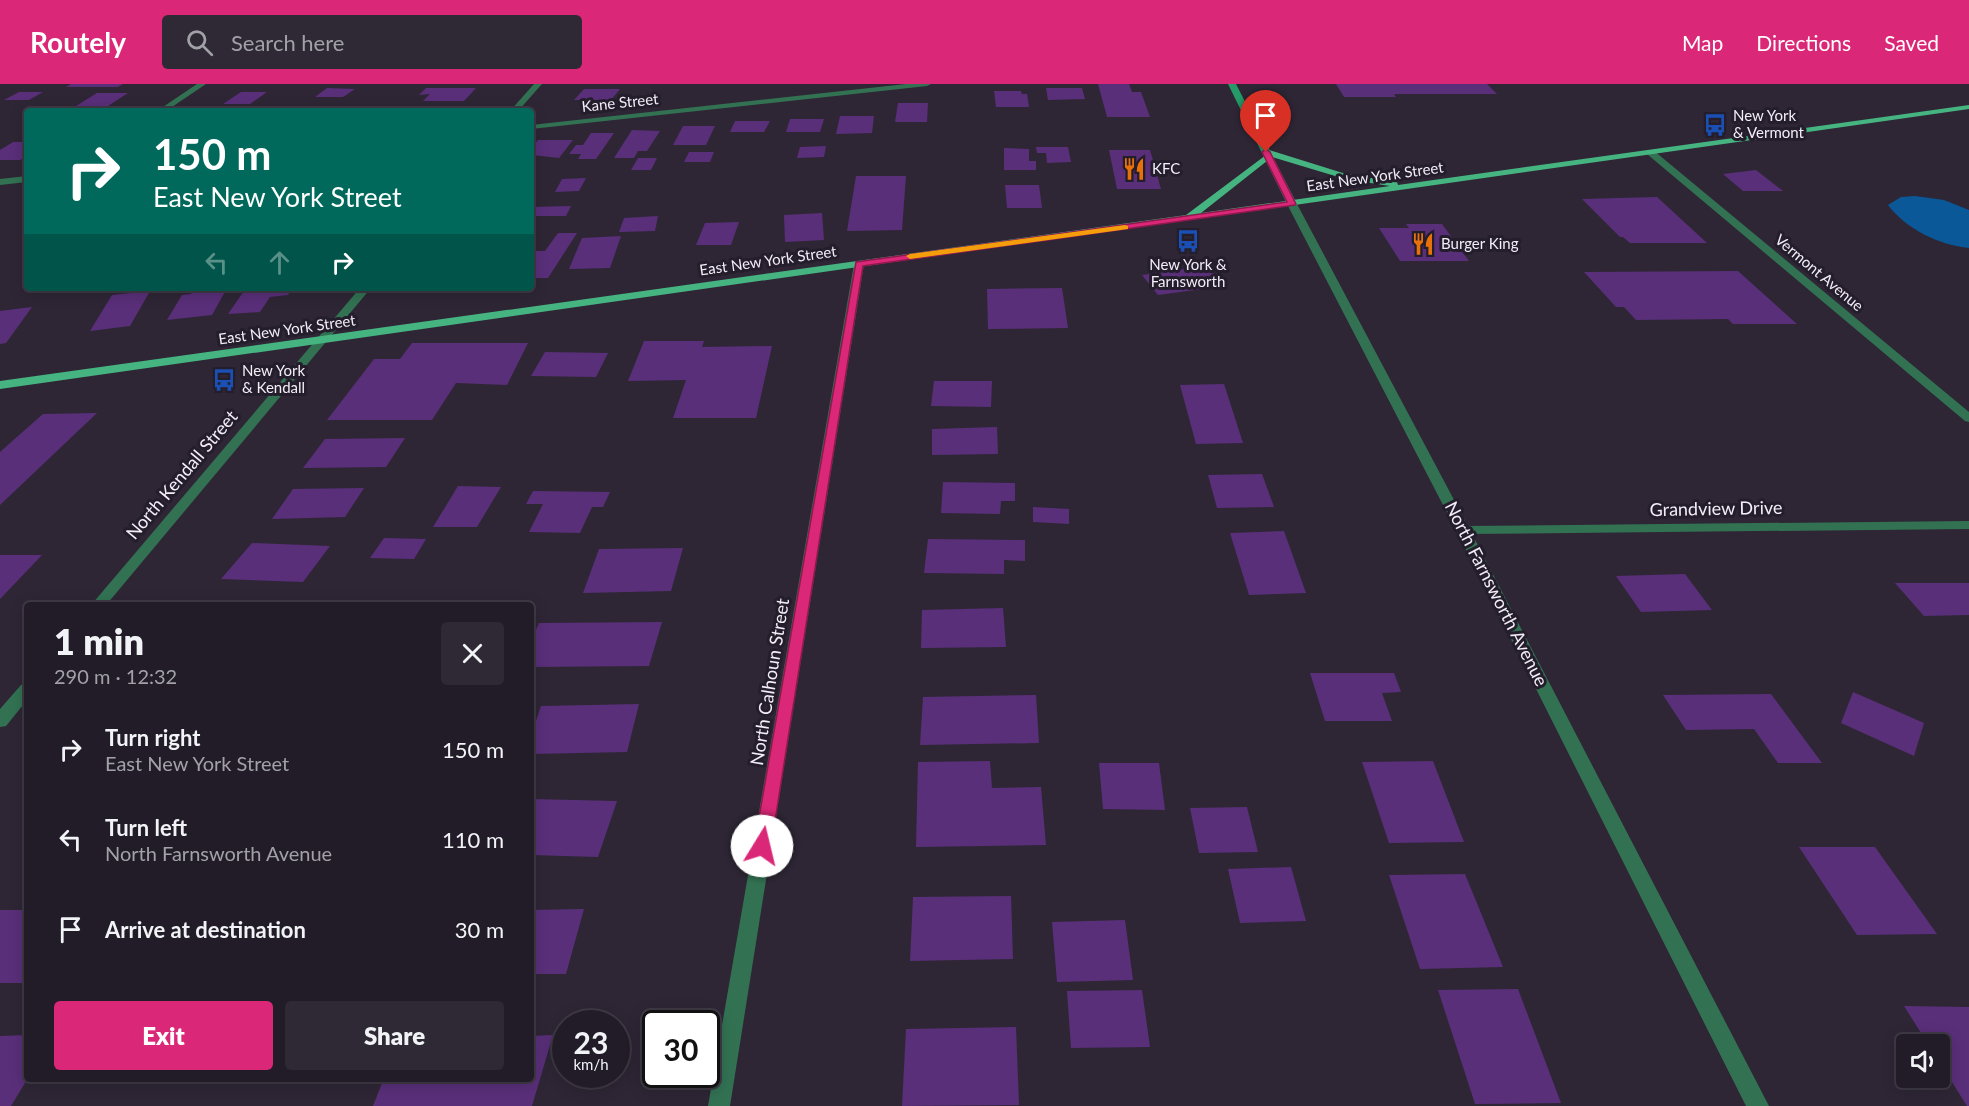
<!DOCTYPE html>
<html lang="en">
<head>
<meta charset="utf-8">
<style>
	body { margin:0; font-family:Lato,sans-serif; background:#2e2934; color:#f1f3f6; height:100vh; display:flex; flex-direction:column; font-size:22px; white-space:nowrap }
	* { box-sizing:border-box; margin:0 }
	p { font-size:20px; color:#a2a1a8 }
	.icon { flex:none; width:33px; height:33px; fill:none; stroke:currentColor; stroke-width:2; stroke-linecap:round; stroke-linejoin:round }
	.map { position:relative; flex:1; overflow:hidden }
	.sheet { position:absolute; left:24px; top:518px; width:510px; height:480px; display:flex; flex-direction:column; background:#221c28; border-radius:6px; box-shadow:0 3px 15px #0003,0 0 0 2px #3f3a45 }
	.sheet>* { flex:none }
	.banner { position:absolute; left:24px; top:24px; width:510px; height:183px; border-radius:6px; box-shadow:0 3px 15px #0003,0 0 0 2px #3f3a45; background:#00695c; color:#fff; overflow:hidden }
	.tools { position:absolute; left:1896px; top:950px; display:grid; gap:12px }
	.tools a { display:grid; place-items:center; width:54px; height:54px; border-radius:6px; background:#221c28; box-shadow:0 3px 15px #0003,0 0 0 2px #3f3a45; font-size:30px }
	.speed { position:absolute; left:552px; top:926px; display:flex; gap:12px; font-size:30px; font-weight:700; text-align:center }
	.speed>* { display:grid; place-content:center; width:78px; height:78px; border-radius:50%; background:#221c28; box-shadow:0 3px 15px #0003,0 0 0 2px #3f3a45; line-height:1 }
	.speed small { font-size:15px; font-weight:400 }
	.speed .limit { border:3px solid #111; border-radius:9px; background:#fff; color:#111 }
	.pin { position:absolute; display:grid; place-items:center; width:51px; height:51px; color:#fff; margin:-62px -26px; border-radius:50% 50% 50% 0; rotate:-45deg; box-shadow:0 0 6px #0007 }
	.pin .icon { rotate:45deg }
	.me { position:absolute; width:66px; margin:-33px; rotate:9deg; stroke-linejoin:round; filter:drop-shadow(0 0 4px #0008) }
	.turn { display:flex; align-items:center; gap:21px; height:126px; padding:0 30px; font-size:27px }
	.turn .icon { width:78px; height:78px; stroke-width:2.5 }
	.turn b { display:block; font-size:42px; line-height:51px }
	.lanes { display:flex; align-items:center; height:57px; padding:0 30px; background:#0003; justify-content:center; gap:30px; direction:ltr }
	.lanes .off { opacity:.35 }
	.round { display:grid; place-items:center; flex:none; width:63px; height:63px; border-radius:6px; background:#2e2934 }
	.head { display:flex; align-items:center; justify-content:space-between; height:102px; padding:0 30px }
	h1 { font-size:36px; font-weight:800; line-height:45px }
	.cta { display:flex; gap:12px; margin-top:auto; padding:12px 30px }
	.cta a { flex:1; height:69px; border-radius:6px; background:#db2777; color:#fff; font-size:24px; font-weight:800; line-height:69px; text-align:center }
	.cta a+a { background:#2e2934; color:#f1f3f6 }
	ul { padding:0; list-style:none }
	li { display:flex; align-items:center; gap:18px; height:90px; padding:0 30px }
	li div { flex:1 }
	li b { display:block; font-size:22px }
	li em { font-style:normal }
	header { display:flex; align-items:center; gap:36px; box-sizing:border-box; height:84px; padding:0 30px; background:#db2777; color:#fff }
	header strong { font-size:28px }
	nav { display:flex; gap:33px; margin-inline-start:auto; font-size:21px }
	.search { width:420px; height:54px; background:#2e2934; display:flex; align-items:center; gap:15px; box-sizing:border-box; padding:0 21px; border-radius:6px; color:#a2a1a8; font-size:22px }
	.map>svg:first-child { display:block }
	.water { fill:#0a5898 }
	.building { fill:#592f79 }
	.lines { fill:none; stroke-linecap:round; stroke-linejoin:round }
	.minor { fill:#327253; fill-rule:evenodd }
	.tertiary { fill:#327253; fill-rule:evenodd }
	.secondary { fill:#269a69; fill-rule:evenodd }
	.primary { fill:#46b481; fill-rule:evenodd }
	.route { fill:#db2777; stroke:#8e194d; stroke-width:1.5 }
	.slow { fill:#f59e0b }
	.labels { text-anchor:middle; stroke-width:6; stroke-linejoin:round; paint-order:stroke }
	.far-street-label { font-size:15px; fill:#f2edf7; stroke:#241d2b }
	.far-poi-label { font-size:15px; fill:#f2edf7; stroke:#241d2b; text-anchor:start }
	.street-label { font-size:18px; fill:#f2edf7; stroke:#241d2b }
</style>
</head>
<body>
<header>
<strong>Routely</strong>
<div class="search"><svg class="icon" aria-label="search" viewBox="0 0 24 24"><circle cx="10" cy="10" r="6"/><path d="M15 15l6 6"/></svg>Search here</div>
<nav><a>Map</a><a>Directions</a><a>Saved</a></nav>
</header>
<div class="map">
<svg width="1969" height="1022" viewBox="0 0 1969 1022">
	<rect width="100%" height="100%" fill="#2e2635"/>
	<!-- water -->
	<path class="water" d="M 1915,112 L 1944,116 L 1969,126 L 1969,164 C 1939,161 1906,145 1888,121 L 1901,113 Z"/>
	<!-- building -->
	<g class="building">
		<polygon points="71,0 123,0 118,3 66,3"/>
		<polygon points="1098,0 1129,0 1132,8 1141,8 1150,33 1107,33"/>
		<polygon points="1336,0 1487,0 1497,10 1394,10 1396,13 1344,13"/>
		<polygon points="327,4 355,5 343,13 315,13"/>
		<polygon points="426,4 476,4 464,17 423,17 430,10 419,11"/>
		<polygon points="1046,4 1082,4 1085,15 1048,16"/>
		<polygon points="584,5 620,5 611,16 574,16"/>
		<polygon points="994,7 1021,7 1022,10 1027,10 1029,23 996,23"/>
		<polygon points="19,8 43,8 29,16 4,16"/>
		<polygon points="241,8 267,8 250,20 223,20"/>
		<polygon points="97,9 128,9 108,22 76,22"/>
		<polygon points="898,19 928,19 927,38 895,38"/>
		<polygon points="389,23 453,24 450,27 385,27"/>
		<polygon points="840,32 874,32 872,49 836,50"/>
		<polygon points="790,35 824,35 820,48 786,48"/>
		<polygon points="735,37 770,37 764,48 730,48"/>
		<polygon points="683,42 715,42 706,61 673,61"/>
		<polygon points="632,46 660,47 647,67 638,67 634,74 614,74"/>
		<polygon points="591,49 614,49 596,75 578,75 581,70 569,70 576,61 583,61"/>
		<polygon points="538,56 573,56 559,74 532,71 536,66 531,64"/>
		<polygon points="13,58 27,58 27,72 20,76 0,76 0,66"/>
		<polygon points="826,62 824,73 797,74 800,63"/>
		<polygon points="1036,63 1068,63 1071,78 1047,79 1046,69 1037,69"/>
		<polygon points="1004,64 1029,65 1029,77 1036,77 1036,86 1004,86"/>
		<polygon points="1109,66 1150,66 1161,105 1117,105"/>
		<polygon points="689,68 714,68 710,78 684,78"/>
		<polygon points="638,74 657,74 651,86 631,86"/>
		<polygon points="1756,86 1783,107 1743,107 1723,90"/>
		<polygon points="856,92 906,92 902,146 847,147"/>
		<polygon points="586,94 579,107 555,108 562,95"/>
		<polygon points="1005,101 1039,101 1042,124 1007,124"/>
		<polygon points="1657,113 1707,159 1630,159 1623,153 1620,153 1582,115"/>
		<polygon points="571,122 566,132 531,132 531,123"/>
		<polygon points="822,129 824,156 785,158 784,131"/>
		<polygon points="658,132 655,147 619,148 624,134"/>
		<polygon points="739,138 731,161 696,161 705,139"/>
		<polygon points="1406,140 1442,140 1469,177 1400,177 1379,144 1409,144"/>
		<polygon points="558,149 577,149 548,194 531,194 531,167 545,167"/>
		<polygon points="621,152 610,184 569,185 582,154"/>
		<polygon points="1207,182 1225,202 1158,211 1142,191"/>
		<polygon points="1738,187 1797,240 1733,240 1728,235 1636,236 1624,223 1616,223 1584,188"/>
		<polygon points="195,204 227,204 212,231 167,236 182,211 191,210"/>
		<polygon points="246,204 292,204 288,211 270,213 260,228 228,230"/>
		<polygon points="1062,204 1068,244 988,245 987,205"/>
		<polygon points="150,207 130,242 90,247 112,211"/>
		<polygon points="32,223 6,259 0,260 0,227"/>
		<polygon points="644,257 704,257 702,263 772,262 756,334 673,334 686,296 628,297"/>
		<polygon points="412,259 528,259 507,301 456,299 432,336 327,336 374,275 400,275"/>
		<polygon points="545,268 608,269 596,293 531,292"/>
		<polygon points="934,297 992,297 991,323 931,322"/>
		<polygon points="1224,300 1243,359 1196,360 1180,301"/>
		<polygon points="97,329 0,421 0,368 43,330"/>
		<polygon points="997,343 998,370 932,371 932,345"/>
		<polygon points="405,354 386,383 303,384 325,355"/>
		<polygon points="1262,390 1274,423 1217,424 1208,391"/>
		<polygon points="943,398 1015,399 1015,417 1001,417 1000,430 941,429"/>
		<polygon points="458,402 501,403 477,443 433,443"/>
		<polygon points="364,404 345,433 272,435 293,405"/>
		<polygon points="533,407 610,408 603,423 592,423 580,449 529,448 543,420 526,420"/>
		<polygon points="1033,423 1069,425 1069,440 1033,438"/>
		<polygon points="1284,447 1306,509 1249,511 1230,449"/>
		<polygon points="384,454 426,455 414,475 370,474"/>
		<polygon points="928,455 1025,456 1025,477 1004,476 1004,490 924,489"/>
		<polygon points="252,459 330,462 303,498 221,495"/>
		<polygon points="683,464 671,507 583,509 599,465"/>
		<polygon points="0,471 42,471 0,515"/>
		<polygon points="1685,490 1712,526 1641,528 1616,492"/>
		<polygon points="1895,499 1969,499 1969,531 1924,532"/>
		<polygon points="1003,524 1006,563 921,564 922,526"/>
		<polygon points="662,538 649,582 531,583 531,557 539,539"/>
		<polygon points="1310,589 1394,589 1401,608 1382,609 1392,637 1325,637"/>
		<polygon points="1853,608 1924,639 1914,672 1841,639"/>
		<polygon points="1771,610 1822,679 1778,679 1754,645 1686,646 1663,611"/>
		<polygon points="1036,611 1039,659 920,661 923,613"/>
		<polygon points="639,620 627,668 531,670 531,652 541,622"/>
		<polygon points="990,677 992,704 1041,703 1046,761 916,763 918,678"/>
		<polygon points="1433,677 1464,758 1389,759 1362,678"/>
		<polygon points="1099,679 1159,679 1165,726 1103,725"/>
		<polygon points="531,715 617,717 598,773 531,771"/>
		<polygon points="1247,723 1258,768 1199,769 1190,724"/>
		<polygon points="1799,763 1875,763 1937,850 1857,851"/>
		<polygon points="1291,783 1306,837 1240,839 1228,785"/>
		<polygon points="1465,790 1503,883 1420,885 1389,791"/>
		<polygon points="1011,812 1013,875 910,877 913,813"/>
		<polygon points="584,825 566,890 531,890 531,826"/>
		<rect x="0" y="826" width="27" height="73"/>
		<polygon points="1125,836 1133,896 1057,898 1052,838"/>
		<polygon points="1518,905 1561,1019 1475,1020 1438,906"/>
		<polygon points="1142,906 1150,963 1071,964 1067,907"/>
		<polygon points="1904,922 1969,923 1969,1022 1967,1022 1940,979 1940,960 1928,960"/>
		<polygon points="1016,943 1019,1021 902,1022 906,945"/>
		<polygon points="27,951 28,994 11,1022 0,1022 0,952"/>
		<polygon points="553,951 532,1022 373,1022 384,994 531,994 531,952"/>
		<polygon points="226,994 289,994 289,996 225,998"/>
	</g>
	<g class="lines">
		<!-- minor -->
		<g class="minor">
			<polygon points="197,0 206,0 166,27 157,27"/>
			<polygon points="534,0 542,0 518,27 510,27"/>
			<polygon points="906,0 931,0 927,2 531,45 531,41"/>
			<polygon points="1647,66 1653,66 1969,328 1969,338 1965,337 1647,70"/>
			<polygon points="27,92 27,98 0,101 0,95"/>
			<polygon points="859,177 864,180 730,1022 708,1022 854,180"/>
			<polygon points="360,204 371,204 107,520 92,520"/>
			<polygon points="1969,437 1969,445 1463,450 1456,446 1463,442"/>
			<polygon points="27,599 27,616 6,642 0,643 0,625 21,601"/>
		</g>
		<!-- tertiary -->
		<polygon class="tertiary" points="1292,117 1297,120 1470,446 1769,1022 1746,1022 1456,446 1287,120"/>
		<!-- secondary -->
		<polygon class="secondary" points="1228,0 1236,0 1297,120 1295,122 1287,120"/>
		<!-- primary -->
		<path class="primary" d="M 1969,21 L 1969,25 L 0,305 L 0,297 L 1186,131 L 1266,71 L 1262,68 L 1266,65 L 1346,90 L 1397,98 L 1398,101 ZM 1272,73 L 1345,95 L 1390,102 L 1201,129 Z"/>
	</g>
	<!-- route -->
	<polygon class="route" points="1266,65 1270,68 1296,120 1295,121 863,182 771,762 768,768 762,770 756,768 754,762 856,178 1287,118 1262,68"/>
	<!-- slow -->
	<polygon class="slow" points="1125,141 1128,142 1128,145 910,175 906,172 910,170"/>
	<!-- icons -->
	<defs>
		<g id="bus-bare" transform="scale(1.8)"><path d="M-5-6H5V4H4V6H2V4H-2V6H-4V4H-5ZM-3.5-4V0h7V-4ZM-3.5 1.2v1.5H-2V1.2ZM2 1.2v1.5H3.5V1.2Z" fill="#1a4fb4" stroke="#241d2b" stroke-width="2.5" paint-order="stroke"/></g>
		<g id="restaurant-bare" transform="scale(1.8)"><path d="M-5-6h1v4h1v-4h1v4h1v-4h1v5L-1.5 .5V6h-2V.5L-5-1ZM5-6V6H3V1.5H1.5Q1.5-4 5-6Z" fill="#e8710a" stroke="#241d2b" stroke-width="2.5" paint-order="stroke"/></g>
	</defs>
	<g fill-rule="evenodd">
		<use href="#bus-bare" x="1715" y="41"/>
		<use href="#restaurant-bare" x="1134" y="85"/>
		<use href="#bus-bare" x="1188" y="157"/>
		<use href="#restaurant-bare" x="1423" y="160"/>
		<use href="#bus-bare" x="224" y="296"/>
	</g>
	<g class="labels">
		<!-- far-street labels -->
		<g class="far-street-label">
			<text transform="translate(620 19) rotate(-6)" y="5">Kane Street</text>
			<text transform="translate(1375 93) rotate(-8)" y="5">East New York Street</text>
			<text transform="translate(768 177) rotate(-8)" y="5">East New York Street</text>
			<text transform="translate(1819 189) rotate(40)" y="5">Vermont Avenue</text>
			<text transform="translate(287 246) rotate(-8)" y="5">East New York Street</text>
		</g>
		<!-- far-poi labels -->
		<g class="far-poi-label">
			<text x="1733" y="37">New York<tspan x="1733" dy="17">&amp; Vermont</tspan></text>
			<text x="1152" y="90">KFC</text>
			<text x="1441" y="165">Burger King</text>
			<text x="1188" y="186" text-anchor="middle">New York &amp;<tspan x="1188" dy="17">Farnsworth</tspan></text>
			<text x="242" y="292">New York<tspan x="242" dy="17">&amp; Kendall</tspan></text>
		</g>
		<!-- street labels -->
		<g class="street-label">
			<text transform="translate(182 391) rotate(-50)" y="6">North Kendall Street</text>
			<text transform="translate(1716 425) rotate(-1)" y="6">Grandview Drive</text>
			<text transform="translate(1496 510) rotate(63)" y="6">North Farnsworth Avenue</text>
			<text transform="translate(770 598) rotate(-81)" y="6">North Calhoun Street</text>
		</g>
	</g>
</svg>
<div class="tools">
<a><svg class="icon" aria-label="sound" viewBox="0 0 24 24"><path d="M4 9h4l5-4v14l-5-4H4zM17 9q2 3 0 6"/></svg></a>
</div>
<div class="speed"><div>23<small>km/h</small></div><div class="limit">30</div></div>
<div class="pin" style="left:1266px;top:68px;background:#d93025"><svg class="icon" aria-label="arrive" viewBox="0 0 24 24"><path d="M6 21V4h12l-3 4 3 4H6"/></svg></div>
<svg class="me" style="left:762px;top:762px" viewBox="-20 -20 40 40"><circle r="19" fill="#fff"/><path d="M0-13L10 11 0 6-10 11z" fill="#db2777"/></svg>
<div class="banner">
<div class="turn"><svg class="icon" aria-label="right" viewBox="0 0 24 24"><path d="M7 20v-9h11M14 6l5 5-5 5"/></svg><div><b>150 m</b>East New York Street</div></div>
<div class="lanes"><svg class="icon off" aria-label="left" viewBox="0 0 24 24"><path d="M17 20v-9H6M10 6l-5 5 5 5"/></svg><svg class="icon off" aria-label="ahead" viewBox="0 0 24 24"><path d="M12 20V5M6 11l6-6 6 6"/></svg><svg class="icon" aria-label="right" viewBox="0 0 24 24"><path d="M7 20v-9h11M14 6l5 5-5 5"/></svg></div>
</div>
<section class="sheet">
<div class="head"><div><h1>1 min</h1><p>290 m · 12:32</p></div><a class="round"><svg class="icon" aria-label="close" viewBox="0 0 24 24"><path d="M6 6l12 12M18 6L6 18"/></svg></a></div>
<ul>
<li><svg class="icon" aria-label="right" viewBox="0 0 24 24"><path d="M7 20v-9h11M14 6l5 5-5 5"/></svg><div><b>Turn right</b><p>East New York Street</p></div><em>150 m</em></li>
<li><svg class="icon" aria-label="left" viewBox="0 0 24 24"><path d="M17 20v-9H6M10 6l-5 5 5 5"/></svg><div><b>Turn left</b><p>North Farnsworth Avenue</p></div><em>110 m</em></li>
<li><svg class="icon" aria-label="arrive" viewBox="0 0 24 24"><path d="M6 21V4h12l-3 4 3 4H6"/></svg><div><b>Arrive at destination</b></div><em>30 m</em></li>
</ul>
<div class="cta"><a>Exit</a><a>Share</a></div>
</section>
</div>
</body>
</html>
